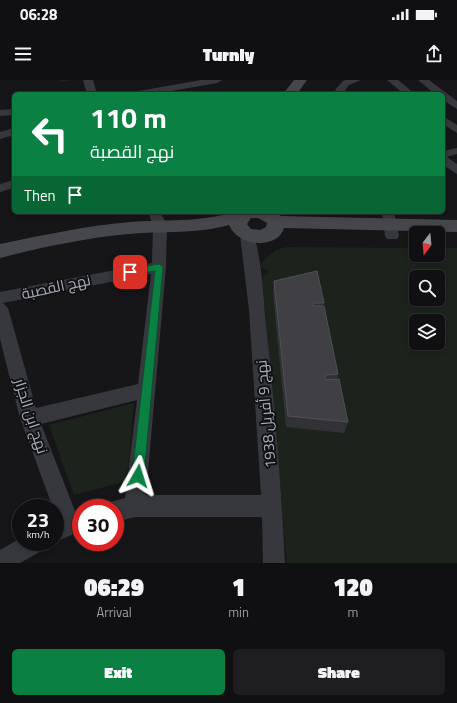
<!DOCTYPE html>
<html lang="en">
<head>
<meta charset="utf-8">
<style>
	body { margin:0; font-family:"Titillium Web",Cairo,sans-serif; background:#1e1e20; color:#f1f3f6; height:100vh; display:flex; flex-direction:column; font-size:15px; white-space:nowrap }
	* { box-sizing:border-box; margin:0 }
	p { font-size:13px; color:#9c9d9f }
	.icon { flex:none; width:22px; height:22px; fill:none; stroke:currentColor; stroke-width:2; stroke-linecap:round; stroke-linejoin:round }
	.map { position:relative; height:483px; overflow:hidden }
	.drawer { display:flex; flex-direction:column; background:#101012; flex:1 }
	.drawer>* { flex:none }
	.banner { position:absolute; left:12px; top:12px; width:433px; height:122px; border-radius:6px; box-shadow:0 2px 6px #0003,0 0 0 1px #303032; background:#0b8043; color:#fff; overflow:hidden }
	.needle { width:26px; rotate:196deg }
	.tools { position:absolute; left:409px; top:146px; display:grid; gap:8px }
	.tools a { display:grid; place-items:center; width:36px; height:36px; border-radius:6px; background:#101012; box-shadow:0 2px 6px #0003,0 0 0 1px #303032; font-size:20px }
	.speed { position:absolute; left:12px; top:419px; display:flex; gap:8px; font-size:20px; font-weight:700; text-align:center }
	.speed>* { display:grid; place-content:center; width:52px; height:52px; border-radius:50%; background:#101012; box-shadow:0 2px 6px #0003,0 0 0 1px #303032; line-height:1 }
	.speed small { font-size:10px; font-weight:400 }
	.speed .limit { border:6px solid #d22; background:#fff; color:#111 }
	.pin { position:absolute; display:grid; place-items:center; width:34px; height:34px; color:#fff; margin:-17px; border-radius:8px; box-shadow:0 2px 6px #0006 }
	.me { position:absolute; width:44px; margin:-22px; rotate:6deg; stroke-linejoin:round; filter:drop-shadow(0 0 3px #0008) }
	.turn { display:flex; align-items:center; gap:14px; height:84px; padding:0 12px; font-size:18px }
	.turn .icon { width:52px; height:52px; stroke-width:2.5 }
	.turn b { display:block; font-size:28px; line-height:34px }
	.then { display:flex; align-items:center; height:38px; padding:0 12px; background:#0003; gap:8px; font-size:15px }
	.eta { display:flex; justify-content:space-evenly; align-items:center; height:68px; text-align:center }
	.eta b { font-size:24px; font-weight:800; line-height:28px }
	.primary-button { display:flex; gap:8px; margin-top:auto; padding:8px 12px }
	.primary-button a { flex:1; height:46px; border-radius:6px; background:#0b8043; color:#fff; font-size:16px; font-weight:800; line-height:46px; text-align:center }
	.primary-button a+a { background:#1e1e20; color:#f1f3f6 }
	.status { display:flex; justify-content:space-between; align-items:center; height:28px; padding:0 20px; background:#101012; direction:ltr }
	.status svg { height:11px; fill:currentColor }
	header { display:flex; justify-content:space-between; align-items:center; height:52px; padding:0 12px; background:#101012; font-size:18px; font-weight:800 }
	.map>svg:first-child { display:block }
	.green { fill:#1c231d; fill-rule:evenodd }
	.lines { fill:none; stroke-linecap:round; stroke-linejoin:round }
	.street { fill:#37383d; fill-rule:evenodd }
	.secondary { fill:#45474d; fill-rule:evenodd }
	.wall { fill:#323236 }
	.shaded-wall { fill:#212124 }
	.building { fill:#3f3f44; stroke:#4f5156 }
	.route { fill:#0b8043; stroke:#07532c }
	.labels { text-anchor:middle; stroke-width:4; stroke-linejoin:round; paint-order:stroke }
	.street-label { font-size:15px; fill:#a8adb8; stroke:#111113 }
</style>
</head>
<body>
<div class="status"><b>06:28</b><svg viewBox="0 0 49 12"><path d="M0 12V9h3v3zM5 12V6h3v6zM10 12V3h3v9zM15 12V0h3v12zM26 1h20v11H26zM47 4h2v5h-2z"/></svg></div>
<header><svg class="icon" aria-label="menu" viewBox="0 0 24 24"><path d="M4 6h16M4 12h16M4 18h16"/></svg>Turnly<svg class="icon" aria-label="share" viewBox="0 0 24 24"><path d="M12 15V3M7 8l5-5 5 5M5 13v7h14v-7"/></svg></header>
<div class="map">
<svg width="457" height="483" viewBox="0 0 457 483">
	<rect width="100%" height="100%" fill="#161618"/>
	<!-- green -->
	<g class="green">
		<path d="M 287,167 L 416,168 L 416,175 L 438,175 L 438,168 L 457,168 L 457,483 L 287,483 L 262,197 L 268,194 L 268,190 L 261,187 L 261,183 L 276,170 ZM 416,197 L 438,197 L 438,219 L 416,219 ZM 416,241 L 438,241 L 438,263 L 416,263 Z"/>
		<polygon points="134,323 127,401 74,415 49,345"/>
	</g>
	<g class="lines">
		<!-- street -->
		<g class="street">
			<polygon points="83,0 93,0 97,14 87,14"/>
			<polygon points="201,0 222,0 217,3 155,14 134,14 139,11"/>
			<polygon points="346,0 361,0 349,5 345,10 349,14 339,14 335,10 343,1"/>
			<polygon points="387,0 398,0 415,14 404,14"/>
			<polygon points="418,0 429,0 457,21 457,29 443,20 443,14 435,14"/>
			<polygon points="14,29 14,35 0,36 0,30"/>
			<polygon points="443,36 457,45 457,53 443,44"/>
			<polygon points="14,48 14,55 0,59 0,52"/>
			<polygon points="457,68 457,74 447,77 457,84 457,94 443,85 443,71"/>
			<polygon points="14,100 14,108 0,112 0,104"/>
			<path d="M 148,132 L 160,132 L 167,145 L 166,187 L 146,415 L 261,415 L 249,230 L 240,155 L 242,152 L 252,152 C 260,165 264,218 265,235 C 274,318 281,401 285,483 L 263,483 L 262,437 L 135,437 L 115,442 L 115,428 L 106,428 L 107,423 L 125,418 L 137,320 L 41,344 L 75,431 L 81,429 L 81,451 L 55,462 L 56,438 L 55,428 L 53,428 L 20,338 L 0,259 L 0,212 L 152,183 L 153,145 ZM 151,194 L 138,304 L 36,328 L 8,228 L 3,223 Z"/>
			<polygon points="382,132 394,132 399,156 397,159 387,159 385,156"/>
			<polygon points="21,458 21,462 46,462 43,470 20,483 0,483 0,470"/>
		</g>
		<!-- secondary -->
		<g class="secondary">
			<polygon points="294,0 307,0 297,14 283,14"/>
			<path d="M 233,132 L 276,132 L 281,136 L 457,140 L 457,152 L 284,148 C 278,169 239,168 229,145 C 198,154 162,151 129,154 C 85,158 43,167 0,178 L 0,164 C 43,155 86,146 130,142 C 163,139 200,143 233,132 ZM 251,138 L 258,138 L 267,143 L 266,147 L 260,150 L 251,149 L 247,144 Z"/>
		</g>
	</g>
	<!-- wall -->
	<g class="wall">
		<polygon points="196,132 217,132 197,134"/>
		<polygon points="274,201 324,223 323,226 338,294 337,299 348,342 344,353 286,347 273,213"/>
	</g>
	<!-- shaded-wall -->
	<polygon class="shaded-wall" points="59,0 72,0 60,2"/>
	<!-- building -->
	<polygon class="building" points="317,191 324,223 313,223 313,226 324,226 338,294 325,295 325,300 339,299 348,342 288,336 274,201"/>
	<!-- route -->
	<polygon class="route" points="159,184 163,187 144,396 142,400 138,401 134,400 132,396 155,191 130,195 126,192 130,189"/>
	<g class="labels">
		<!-- street labels -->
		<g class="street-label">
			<text transform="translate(56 207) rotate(-12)" y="5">نهج القصبة</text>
			<text transform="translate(266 334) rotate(-95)" y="5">نهج 9 أفريل 1938</text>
			<text transform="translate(31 336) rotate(72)" y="5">نهج ابن الجزار</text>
		</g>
	</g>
</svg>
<div class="tools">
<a><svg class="needle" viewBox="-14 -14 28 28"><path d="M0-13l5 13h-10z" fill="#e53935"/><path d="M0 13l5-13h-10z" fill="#9c9d9f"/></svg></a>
<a><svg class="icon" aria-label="search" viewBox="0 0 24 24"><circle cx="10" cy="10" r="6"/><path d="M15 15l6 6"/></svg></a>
<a><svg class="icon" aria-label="layers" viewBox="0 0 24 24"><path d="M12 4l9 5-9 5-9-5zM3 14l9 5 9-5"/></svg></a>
</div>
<div class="speed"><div>23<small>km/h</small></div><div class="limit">30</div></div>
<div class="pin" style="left:130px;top:192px;background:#d93025"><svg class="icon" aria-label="arrive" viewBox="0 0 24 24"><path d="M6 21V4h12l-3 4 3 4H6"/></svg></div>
<svg class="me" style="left:138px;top:396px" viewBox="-20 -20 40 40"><path d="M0-17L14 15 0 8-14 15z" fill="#0b8043" stroke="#fff" stroke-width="4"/></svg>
<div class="banner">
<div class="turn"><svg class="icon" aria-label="left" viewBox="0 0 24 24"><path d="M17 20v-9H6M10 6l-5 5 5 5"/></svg><div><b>110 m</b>نهج القصبة</div></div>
<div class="then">Then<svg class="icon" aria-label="arrive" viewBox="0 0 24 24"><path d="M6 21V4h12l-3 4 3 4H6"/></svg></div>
</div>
</div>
<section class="drawer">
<div class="eta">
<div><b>06:29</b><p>Arrival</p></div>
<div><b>1</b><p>min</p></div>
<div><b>120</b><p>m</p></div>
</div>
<div class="primary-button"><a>Exit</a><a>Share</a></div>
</section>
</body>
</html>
